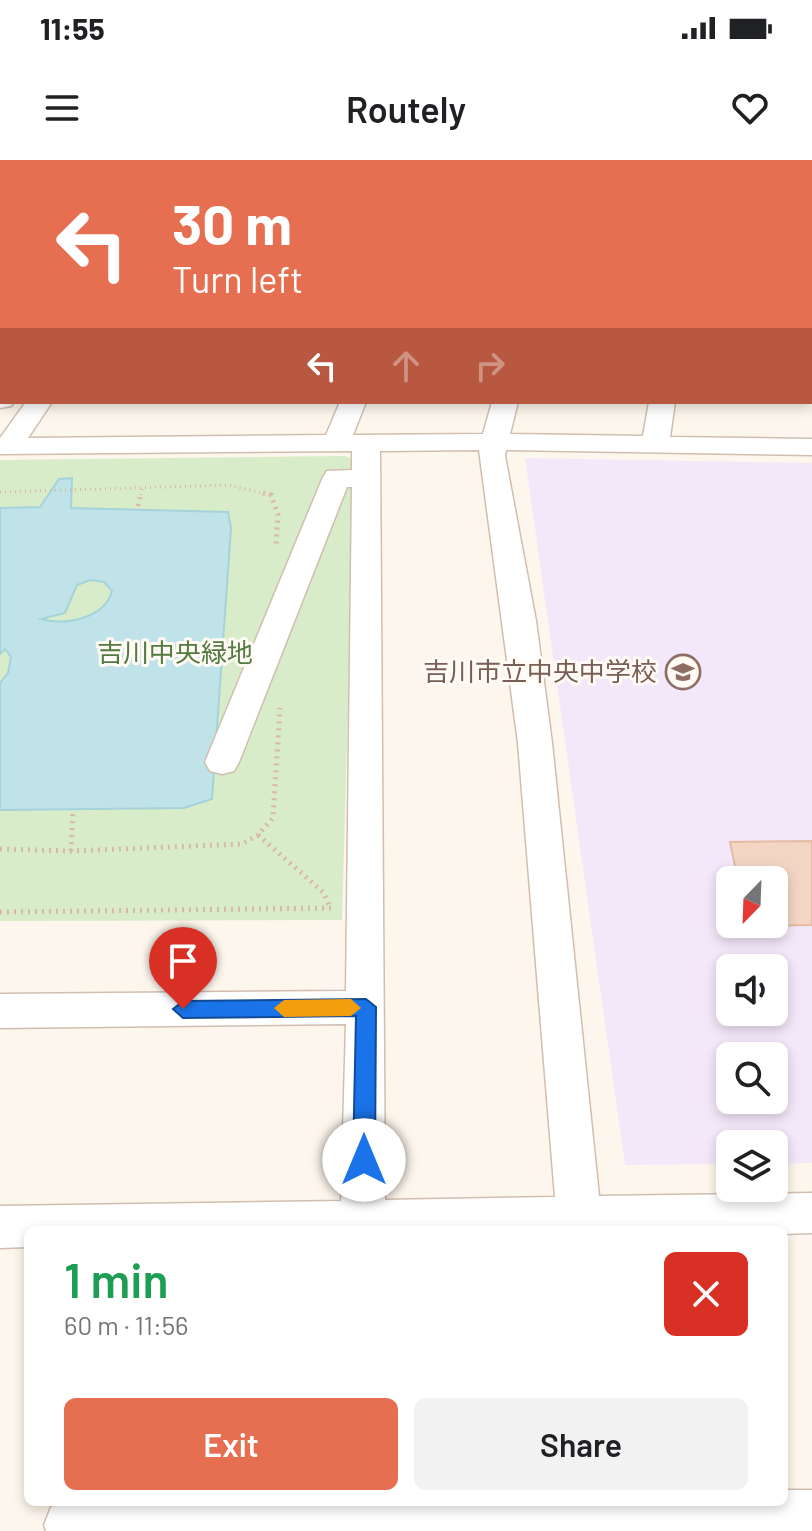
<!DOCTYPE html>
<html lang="en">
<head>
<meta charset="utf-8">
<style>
	body { margin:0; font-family:Barlow,"Noto Sans JP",sans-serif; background:#f2f2f2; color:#202124; height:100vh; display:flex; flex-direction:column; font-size:30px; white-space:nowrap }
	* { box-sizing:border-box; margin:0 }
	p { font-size:26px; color:#757577 }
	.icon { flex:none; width:44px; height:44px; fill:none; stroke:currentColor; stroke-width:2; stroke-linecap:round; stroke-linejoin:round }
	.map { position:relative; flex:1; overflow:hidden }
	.panel { position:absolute; left:24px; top:1066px; width:764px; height:280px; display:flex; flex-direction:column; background:#fff; border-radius:12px; box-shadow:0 4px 12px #0003 }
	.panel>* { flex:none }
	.guide { position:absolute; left:0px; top:0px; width:812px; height:244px; box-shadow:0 4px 12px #0003; background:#e76f51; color:#fff; overflow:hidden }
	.needle { width:52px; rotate:203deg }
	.controls { position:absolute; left:716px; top:706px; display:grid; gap:16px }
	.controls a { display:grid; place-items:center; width:72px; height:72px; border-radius:12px; background:#fff; box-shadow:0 4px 12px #0003; font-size:40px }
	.pin { position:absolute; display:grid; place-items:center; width:68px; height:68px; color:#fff; margin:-82px -34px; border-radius:50% 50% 50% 0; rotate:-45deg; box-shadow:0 0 8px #0007 }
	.pin .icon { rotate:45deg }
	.me { position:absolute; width:88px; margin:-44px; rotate:0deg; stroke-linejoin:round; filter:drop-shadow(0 0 6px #0008) }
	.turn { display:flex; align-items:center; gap:28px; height:168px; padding:0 40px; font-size:36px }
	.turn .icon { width:104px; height:104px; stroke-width:2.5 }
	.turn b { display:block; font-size:56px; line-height:68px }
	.lanes { display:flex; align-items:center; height:76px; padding:0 40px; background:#0003; justify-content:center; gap:40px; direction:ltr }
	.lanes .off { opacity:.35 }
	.round { display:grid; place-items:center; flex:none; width:84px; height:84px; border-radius:12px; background:#f2f2f2 }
	.summary { display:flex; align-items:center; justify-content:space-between; height:136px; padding:0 40px }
	h1 { font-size:48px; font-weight:600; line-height:60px; color:#1e9e55 }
	.action { display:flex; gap:16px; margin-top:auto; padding:16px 40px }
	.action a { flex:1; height:92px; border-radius:12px; background:#e76f51; color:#fff; font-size:32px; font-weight:600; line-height:92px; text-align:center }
	.action a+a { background:#f2f2f2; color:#202124 }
	.status { display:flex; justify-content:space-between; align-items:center; height:56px; padding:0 40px; background:#fff; direction:ltr }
	.status svg { height:22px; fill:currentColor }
	header { display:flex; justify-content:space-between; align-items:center; height:104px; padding:0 40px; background:#fff; font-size:36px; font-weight:600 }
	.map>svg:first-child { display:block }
	.education { fill:#f3e8fa; fill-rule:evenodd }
	.green { fill:#d8ecc9 }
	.water { fill:#bfe3e8; stroke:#a5d3da; stroke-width:2; fill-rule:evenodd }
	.building { fill:#f3d5c3; stroke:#e6bba3; stroke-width:2 }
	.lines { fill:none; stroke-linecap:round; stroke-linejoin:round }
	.street-casing { stroke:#d1beb0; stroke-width:3 }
	.secondary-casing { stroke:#d6c0b0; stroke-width:3 }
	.path-far1 { stroke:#d9b8a5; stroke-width:3; stroke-dasharray:1 4; stroke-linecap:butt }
	.path { stroke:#d9b8a5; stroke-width:5; stroke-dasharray:2 5; stroke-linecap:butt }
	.street { fill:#fff; fill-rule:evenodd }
	.secondary { fill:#fff; fill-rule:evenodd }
	.route { fill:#1a73e8; stroke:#114b97; stroke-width:2 }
	.slow { fill:#f59e0b }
	.labels { text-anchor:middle; stroke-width:6; stroke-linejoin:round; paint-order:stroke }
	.park-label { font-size:26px; fill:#537a41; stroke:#fffaf3 }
	.education-label { font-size:26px; fill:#785e54; stroke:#fffaf3; text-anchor:end }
</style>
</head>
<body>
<div class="status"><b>11:55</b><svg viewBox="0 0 49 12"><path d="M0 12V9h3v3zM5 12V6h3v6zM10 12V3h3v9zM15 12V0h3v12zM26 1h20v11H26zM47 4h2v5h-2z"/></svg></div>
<header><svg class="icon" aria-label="menu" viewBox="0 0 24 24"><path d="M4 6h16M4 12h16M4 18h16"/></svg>Routely<svg class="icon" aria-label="heart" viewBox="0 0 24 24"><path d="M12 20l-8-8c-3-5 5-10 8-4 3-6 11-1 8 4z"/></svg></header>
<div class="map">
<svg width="812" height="1371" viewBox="0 0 812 1371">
	<rect width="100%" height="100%" fill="#fdf6ec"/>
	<!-- education -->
	<path class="education" d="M 525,298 L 812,303 L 812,1003 L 774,1004 L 774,984 L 730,984 L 730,1004 L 625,1005 ZM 730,720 L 774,720 L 774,764 L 730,764 ZM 730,808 L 774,808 L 774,852 L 730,852 ZM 730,896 L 774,896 L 774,940 L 730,940 Z"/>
	<!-- green -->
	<polygon class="green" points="345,296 355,300 342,760 0,761 0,300"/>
	<!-- water -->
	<path class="water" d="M 72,318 L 71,348 L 228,352 L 231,368 L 212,639 L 184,648 L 0,650 L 0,523 L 8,513 L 11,497 L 5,489 L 0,494 L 0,348 L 40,347 L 59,319 ZM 90,420 L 104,422 L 112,431 C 105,458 66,466 41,459 L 65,453 L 77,425 Z"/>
	<!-- building -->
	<polygon class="building" points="812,681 812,765 748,766 774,764 774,720 738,720 730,682"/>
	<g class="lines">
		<!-- street casing -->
		<g class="street-casing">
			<g id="street">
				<polygon points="54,0 94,0 96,2 56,2"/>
				<polygon points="566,0 588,0 565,2"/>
				<polygon points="2,48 2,63 0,64 0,49"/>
				<rect x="810" y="67" width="2" height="14"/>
				<rect x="0" y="97" width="2" height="14"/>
				<rect x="810" y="123" width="2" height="14"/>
				<rect x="0" y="162" width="2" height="16"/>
				<rect x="810" y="195" width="2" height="16"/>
				<polygon points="0,232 2,242 14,242 11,246 0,248"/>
				<path d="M 26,242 L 52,242 L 28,278 L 326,275 L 340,242 L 366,242 L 353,275 L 483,274 L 492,242 L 518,242 L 510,274 L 643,276 L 649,242 L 675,242 L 670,277 L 812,279 L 812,295 L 506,290 L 505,296 L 536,461 L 552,583 L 599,1036 L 812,1033 L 812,1073 L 784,1074 L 784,1070 L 28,1070 L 28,1087 L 0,1088 L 0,1046 L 341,1041 L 346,864 L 0,868 L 0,834 L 346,831 L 352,327 L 347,327 L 239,602 L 234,611 L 222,614 L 210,611 L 205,602 L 323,317 L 327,311 L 352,310 L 352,291 L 0,294 L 0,278 ZM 479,290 L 518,583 L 555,1037 L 385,1040 L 380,291 Z"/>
				<polygon points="784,1330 812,1330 812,1371 46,1371 44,1365 51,1347 64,1342 784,1342"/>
			</g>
		</g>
		<!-- secondary casing -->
		<g class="secondary-casing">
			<polygon id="secondary" points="766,0 812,0 810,8 810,2"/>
		</g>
		<!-- path-far1 -->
		<g class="path-far1">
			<polyline points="0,332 228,325 271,335"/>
			<polyline points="141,335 143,326"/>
		</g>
		<!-- path -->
		<g class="path">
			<polyline points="263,333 271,335 278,355 276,385"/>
			<polyline points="138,346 141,333"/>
			<polyline points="258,675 323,732 330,747"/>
			<polyline points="0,689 71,691 242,684 258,675 273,658 280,548"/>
			<polyline points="71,691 73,652"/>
			<polyline points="0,752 334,748"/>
		</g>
		<!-- street -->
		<use href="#street" class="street"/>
		<!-- secondary -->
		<use href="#secondary" class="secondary"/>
	</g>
	<!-- route -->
	<polygon class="route" points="366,839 376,847 375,1000 372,1007 364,1010 357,1007 353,1000 356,856 183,858 173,849 183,841"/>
	<!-- slow -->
	<polygon class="slow" points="351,839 361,848 351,856 284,857 274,848 284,840"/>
	<!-- icons -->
	<defs>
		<g id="school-ring" transform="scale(1.8)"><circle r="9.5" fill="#fffaf3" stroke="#8d6e63" stroke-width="1.5"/><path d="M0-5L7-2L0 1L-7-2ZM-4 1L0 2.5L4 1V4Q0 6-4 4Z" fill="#8d6e63"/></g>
	</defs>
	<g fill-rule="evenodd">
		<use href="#school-ring" x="683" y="512"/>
	</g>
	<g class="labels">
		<!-- park labels -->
		<g class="park-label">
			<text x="175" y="502">吉川中央緑地</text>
		</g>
		<!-- education labels -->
		<g class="education-label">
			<text x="657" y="521">吉川市立中央中学校</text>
		</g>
	</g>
</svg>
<div class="controls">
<a><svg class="needle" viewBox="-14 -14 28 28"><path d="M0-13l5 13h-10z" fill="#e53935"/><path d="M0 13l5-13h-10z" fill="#757577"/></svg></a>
<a><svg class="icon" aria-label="sound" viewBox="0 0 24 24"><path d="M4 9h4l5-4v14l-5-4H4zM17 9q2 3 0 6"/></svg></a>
<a><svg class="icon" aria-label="search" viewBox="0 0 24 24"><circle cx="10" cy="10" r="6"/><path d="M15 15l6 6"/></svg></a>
<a><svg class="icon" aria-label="layers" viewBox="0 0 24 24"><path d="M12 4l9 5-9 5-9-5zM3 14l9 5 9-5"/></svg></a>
</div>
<div class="pin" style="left:183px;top:849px;background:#d93025"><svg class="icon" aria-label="arrive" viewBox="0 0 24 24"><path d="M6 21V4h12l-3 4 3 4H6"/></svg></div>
<svg class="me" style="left:364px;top:1000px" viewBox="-20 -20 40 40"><circle r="19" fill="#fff"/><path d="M0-13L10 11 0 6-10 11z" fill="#1a73e8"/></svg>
<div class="guide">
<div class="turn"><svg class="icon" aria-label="left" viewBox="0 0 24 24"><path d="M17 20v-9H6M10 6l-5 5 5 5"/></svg><div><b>30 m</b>Turn left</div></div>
<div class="lanes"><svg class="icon" aria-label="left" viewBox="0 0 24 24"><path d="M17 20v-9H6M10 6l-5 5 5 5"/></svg><svg class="icon off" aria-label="ahead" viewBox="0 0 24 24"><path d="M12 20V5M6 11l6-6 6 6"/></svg><svg class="icon off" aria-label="right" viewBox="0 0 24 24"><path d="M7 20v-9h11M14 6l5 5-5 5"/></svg></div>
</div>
<section class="panel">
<div class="summary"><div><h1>1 min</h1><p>60 m · 11:56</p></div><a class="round" style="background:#d93025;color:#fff"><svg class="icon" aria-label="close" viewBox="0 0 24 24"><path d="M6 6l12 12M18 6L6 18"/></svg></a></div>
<div class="action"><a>Exit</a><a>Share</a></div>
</section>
</div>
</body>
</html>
